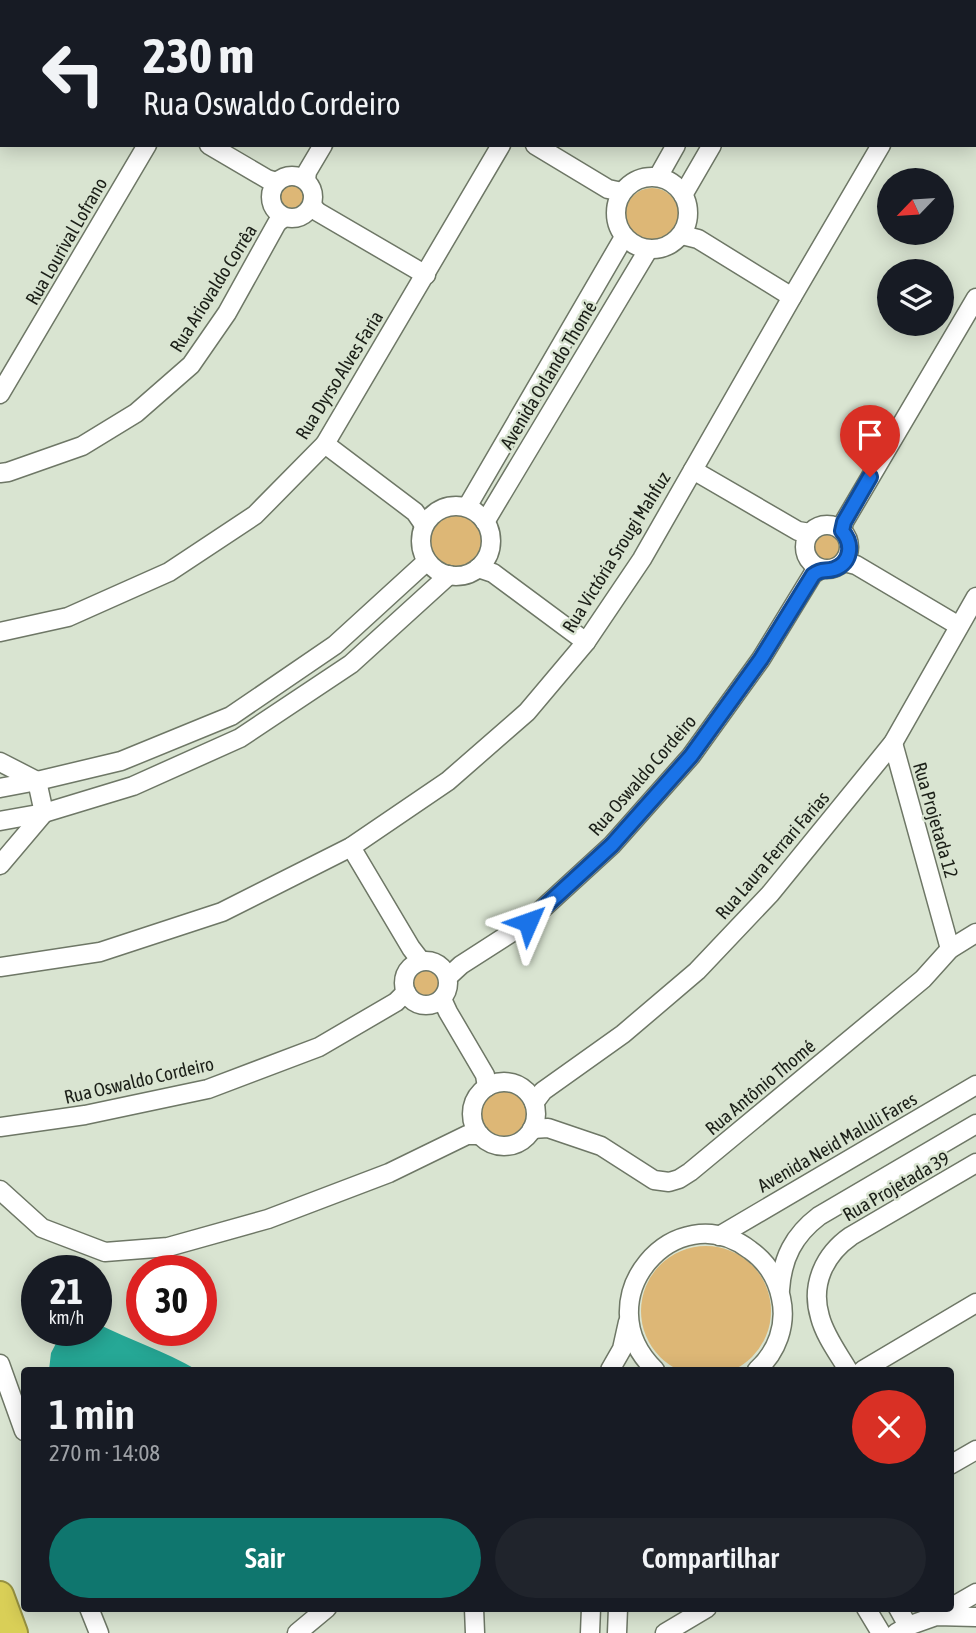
<!DOCTYPE html>
<html lang="pt">
<head>
<meta charset="utf-8">
<style>
	body { margin:0; font-family:"Asap Condensed",sans-serif; background:#20242c; color:#f1f3f6; height:100vh; display:flex; flex-direction:column; font-size:26px; white-space:nowrap }
	* { box-sizing:border-box; margin:0 }
	p { font-size:23px; color:#9ea1a6 }
	.icon { flex:none; width:38px; height:38px; fill:none; stroke:currentColor; stroke-width:2; stroke-linecap:round; stroke-linejoin:round }
	.map { position:relative; flex:1; overflow:hidden }
	.panel { position:absolute; left:21px; top:1367px; width:933px; height:245px; display:flex; flex-direction:column; background:#171b24; border-radius:7px; box-shadow:0 4px 18px #0003 }
	.panel>* { flex:none }
	.top-card { position:absolute; left:0px; top:0px; width:976px; height:147px; box-shadow:0 4px 18px #0003; background:#171b24; color:#f1f3f6; overflow:hidden }
	.needle { width:46px; rotate:245deg }
	.controls { position:absolute; left:877px; top:168px; display:grid; gap:14px }
	.controls a { display:grid; place-items:center; width:77px; height:77px; border-radius:50%; background:#171b24; box-shadow:0 4px 18px #0003; font-size:35px }
	.speed { position:absolute; left:21px; top:1255px; display:flex; gap:14px; font-size:35px; font-weight:700; text-align:center }
	.speed>* { display:grid; place-content:center; width:91px; height:91px; border-radius:50%; background:#171b24; box-shadow:0 4px 18px #0003; line-height:1 }
	.speed small { font-size:18px; font-weight:400 }
	.speed .limit { border:10px solid #d22; background:#fff; color:#111 }
	.pin { position:absolute; display:grid; place-items:center; width:60px; height:60px; color:#fff; margin:-72px -30px; border-radius:50% 50% 50% 0; rotate:-45deg; box-shadow:0 0 7px #0007 }
	.pin .icon { rotate:45deg }
	.me { position:absolute; width:77px; margin:-38px; rotate:47deg; stroke-linejoin:round; filter:drop-shadow(0 0 5px #0008) }
	.turn { display:flex; align-items:center; gap:24px; height:147px; padding:0 28px; font-size:32px }
	.turn .icon { width:91px; height:91px; stroke-width:2.5 }
	.turn b { display:block; font-size:49px; line-height:60px }
	.round { display:grid; place-items:center; flex:none; width:74px; height:74px; border-radius:37px; background:#20242c }
	.headline { display:flex; align-items:center; justify-content:space-between; height:119px; padding:0 28px }
	h1 { font-size:42px; font-weight:600; line-height:52px }
	.primary-button { display:flex; gap:14px; margin-top:auto; padding:14px 28px }
	.primary-button a { flex:1; height:80px; border-radius:42px; background:#0f766e; color:#fff; font-size:28px; font-weight:600; line-height:80px; text-align:center }
	.primary-button a+a { background:#20242c; color:#f1f3f6 }
	.map>svg:first-child { display:block }
	.green { fill:#ddb776 }
	.water { fill:#26a896 }
	.lines { fill:none; stroke-linecap:round; stroke-linejoin:round }
	.minor-casing { stroke:#6e7766; stroke-width:21 }
	.highway-casing { stroke:#969141; stroke-width:30 }
	.minor { stroke:#fff; stroke-width:18 }
	.highway { stroke:#d9cf57; stroke-width:26 }
	.route-casing { stroke:#114b97; stroke-width:18 }
	.route { stroke:#1a73e8; stroke-width:12 }
	.labels { text-anchor:middle; stroke-width:5; stroke-linejoin:round; paint-order:stroke }
	.street-label { font-size:19px; fill:#1b1f18; stroke:#d9e4d1 }
</style>
</head>
<body>
<div class="map">
<svg width="976" height="1633" viewBox="0 0 976 1633">
	<rect width="100%" height="100%" fill="#d9e4d1"/>
	<!-- green -->
	<g class="green">
		<circle cx="292" cy="197" r="13"/>
		<circle cx="652" cy="215" r="27"/>
		<circle cx="456" cy="540" r="27"/>
		<circle cx="826" cy="548" r="13"/>
		<circle cx="426" cy="983" r="13"/>
		<circle cx="504" cy="1114" r="23"/>
		<circle cx="706" cy="1311" r="65"/>
	</g>
	<!-- water -->
	<path class="water" d="M 96,1323 C 129,1340 165,1351 197,1370 L 49,1370 L 51,1353 L 63,1330 L 96,1330 Z"/>
	<g class="lines">
		<!-- minor casing -->
		<g class="minor-casing">
			<g id="minor">
				<polyline points="230,2 231,0"/>
				<polyline points="408,2 409,0"/>
				<polyline points="585,2 586,0"/>
				<polyline points="759,2 760,0"/>
				<polyline points="795,2 796,0"/>
				<polyline points="966,2 967,0"/>
				<polyline points="209,145 267,179 277,182"/>
				<polyline points="535,145 608,189 622,192"/>
				<circle cx="292" cy="197" r="21"/>
				<circle cx="652" cy="213" r="36"/>
				<polyline points="658,177 676,145"/>
				<polyline points="306,180 307,172 323,145"/>
				<polyline points="683,195 712,145"/>
				<polyline points="312,206 318,212 426,275"/>
				<polyline points="682,235 698,239 792,297"/>
				<polyline points="0,394 147,145"/>
				<polyline points="325,444 415,512 424,525"/>
				<polyline points="693,470 798,531 810,533"/>
				<polyline points="0,473 8,472 82,446 136,413 191,365 227,313 277,223 284,217"/>
				<circle cx="456" cy="541" r="35"/>
				<polyline points="467,507 624,237"/>
				<polyline points="485,522 648,250"/>
				<circle cx="827" cy="547" r="22"/>
				<polyline points="842,531 844,522 976,298"/>
				<polyline points="844,562 856,565 959,626"/>
				<polyline points="478,568 493,573 586,642"/>
				<polyline points="0,632 68,617 169,572 255,515 325,444 501,145"/>
				<polyline points="893,743 950,949"/>
				<polyline points="0,762 37,781 44,813 0,865"/>
				<polyline points="0,788 37,781 121,761 231,716 335,645 427,561"/>
				<polyline points="0,821 44,813 133,786 240,738 351,664 449,575"/>
				<polyline points="351,847 411,948 421,961"/>
				<circle cx="426" cy="983" r="22"/>
				<polyline points="0,967 100,952 222,912 351,847 448,781 527,712 586,642 642,559 792,297 881,145"/>
				<polyline points="448,977 461,965 528,922 612,845 691,756 761,659 813,574 821,569"/>
				<polyline points="442,999 448,1012 485,1075 487,1087"/>
				<circle cx="504" cy="1114" r="32"/>
				<polyline points="534,1103 543,1091 623,1034 697,971 770,894 893,743 976,597"/>
				<polyline points="0,1127 85,1115 208,1089 319,1047 396,1002 406,992"/>
				<polyline points="532,1129 548,1128 601,1146 654,1180 669,1182 679,1179 690,1172 923,979 950,949 976,933"/>
				<polyline points="0,1190 42,1228 105,1252 168,1247 268,1219 389,1173 467,1135 480,1135"/>
				<polyline points="719,1236 976,1085"/>
				<path d="M 780,1290 C 782,1258 794,1235 819,1216 L 976,1124"/>
				<polyline points="0,1364 24,1431"/>
				<polyline points="610,1370 622,1349 628,1322"/>
				<path d="M 655,1370 C 583,1300 675,1193 750,1250 C 767,1262 777,1278 781,1298 C 787,1325 777,1352 757,1370"/>
				<path d="M 848,1370 C 838,1353 825,1336 820,1317 C 810,1284 825,1254 851,1236 L 976,1163"/>
				<polyline points="863,1370 976,1303"/>
				<polyline points="950,1465 976,1450"/>
				<polyline points="89,1608 99,1633"/>
				<polyline points="474,1608 475,1633"/>
				<polyline points="866,1608 881,1633"/>
				<polyline points="898,1608 908,1626"/>
				<polyline points="950,1608 976,1593"/>
				<polyline points="297,1633 327,1608"/>
				<polyline points="590,1633 591,1608"/>
				<polyline points="617,1633 618,1608"/>
				<polyline points="665,1633 707,1608"/>
				<polyline points="896,1633 908,1626 936,1616 976,1617"/>
			</g>
		</g>
		<!-- highway casing -->
		<g class="highway-casing">
			<polyline id="highway" points="0,1595 14,1633"/>
		</g>
		<!-- minor -->
		<use href="#minor" class="minor"/>
		<!-- highway -->
		<use href="#highway" class="highway"/>
	</g>
	<g class="lines">
		<!-- route casing -->
		<g class="route-casing">
			<path id="route" d="M 528,922 L 612,845 L 691,756 L 761,659 L 813,575 C 822,568 824,572 834,569 C 852,563 853,543 842,531 L 844,522 L 870,477"/>
		</g>
		<!-- route -->
		<use href="#route" class="route"/>
	</g>
	<g class="labels">
		<!-- street labels -->
		<g class="street-label">
			<text transform="translate(66 241) rotate(-60)" y="7">Rua Lourival Lofrano</text>
			<text transform="translate(213 288) rotate(-58)" y="7">Rua Ariovaldo Corrêa</text>
			<text transform="translate(339 375) rotate(-58)" y="7">Rua Dyrso Alves Faria</text>
			<text transform="translate(548 375) rotate(-59)" y="7">Avenida Orlando Thomé</text>
			<text transform="translate(616 552) rotate(-58)" y="7">Rua Victória Srougi Mahfuz</text>
			<text transform="translate(642 775) rotate(-49)" y="7">Rua Oswaldo Cordeiro</text>
			<text transform="translate(936 820) rotate(74)" y="7">Rua Projetada 12</text>
			<text transform="translate(772 855) rotate(-49)" y="7">Rua Laura Ferrari Farias</text>
			<text transform="translate(139 1080) rotate(-13)" y="7">Rua Oswaldo Cordeiro</text>
			<text transform="translate(760 1087) rotate(-40)" y="7">Rua Antônio Thomé</text>
			<text transform="translate(837 1142) rotate(-30)" y="7">Avenida Neid Maluli Fares</text>
			<text transform="translate(896 1186) rotate(-30)" y="7">Rua Projetada 39</text>
		</g>
	</g>
</svg>
<div class="controls">
<a><svg class="needle" viewBox="-14 -14 28 28"><path d="M0-13l5 13h-10z" fill="#e53935"/><path d="M0 13l5-13h-10z" fill="#9ea1a6"/></svg></a>
<a><svg class="icon" aria-label="layers" viewBox="0 0 24 24"><path d="M12 4l9 5-9 5-9-5zM3 14l9 5 9-5"/></svg></a>
</div>
<div class="speed"><div>21<small>km/h</small></div><div class="limit">30</div></div>
<div class="pin" style="left:870px;top:477px;background:#d93025"><svg class="icon" aria-label="arrive" viewBox="0 0 24 24"><path d="M6 21V4h12l-3 4 3 4H6"/></svg></div>
<svg class="me" style="left:528px;top:922px" viewBox="-20 -20 40 40"><path d="M0-17L14 15 0 8-14 15z" fill="#1a73e8" stroke="#fff" stroke-width="4"/></svg>
<div class="top-card">
<div class="turn"><svg class="icon" aria-label="left" viewBox="0 0 24 24"><path d="M17 20v-9H6M10 6l-5 5 5 5"/></svg><div><b>230 m</b>Rua Oswaldo Cordeiro</div></div>
</div>
<section class="panel">
<div class="headline"><div><h1>1 min</h1><p>270 m · 14:08</p></div><a class="round" style="background:#d93025;color:#fff"><svg class="icon" aria-label="close" viewBox="0 0 24 24"><path d="M6 6l12 12M18 6L6 18"/></svg></a></div>
<div class="primary-button"><a>Sair</a><a>Compartilhar</a></div>
</section>
</div>
</body>
</html>
